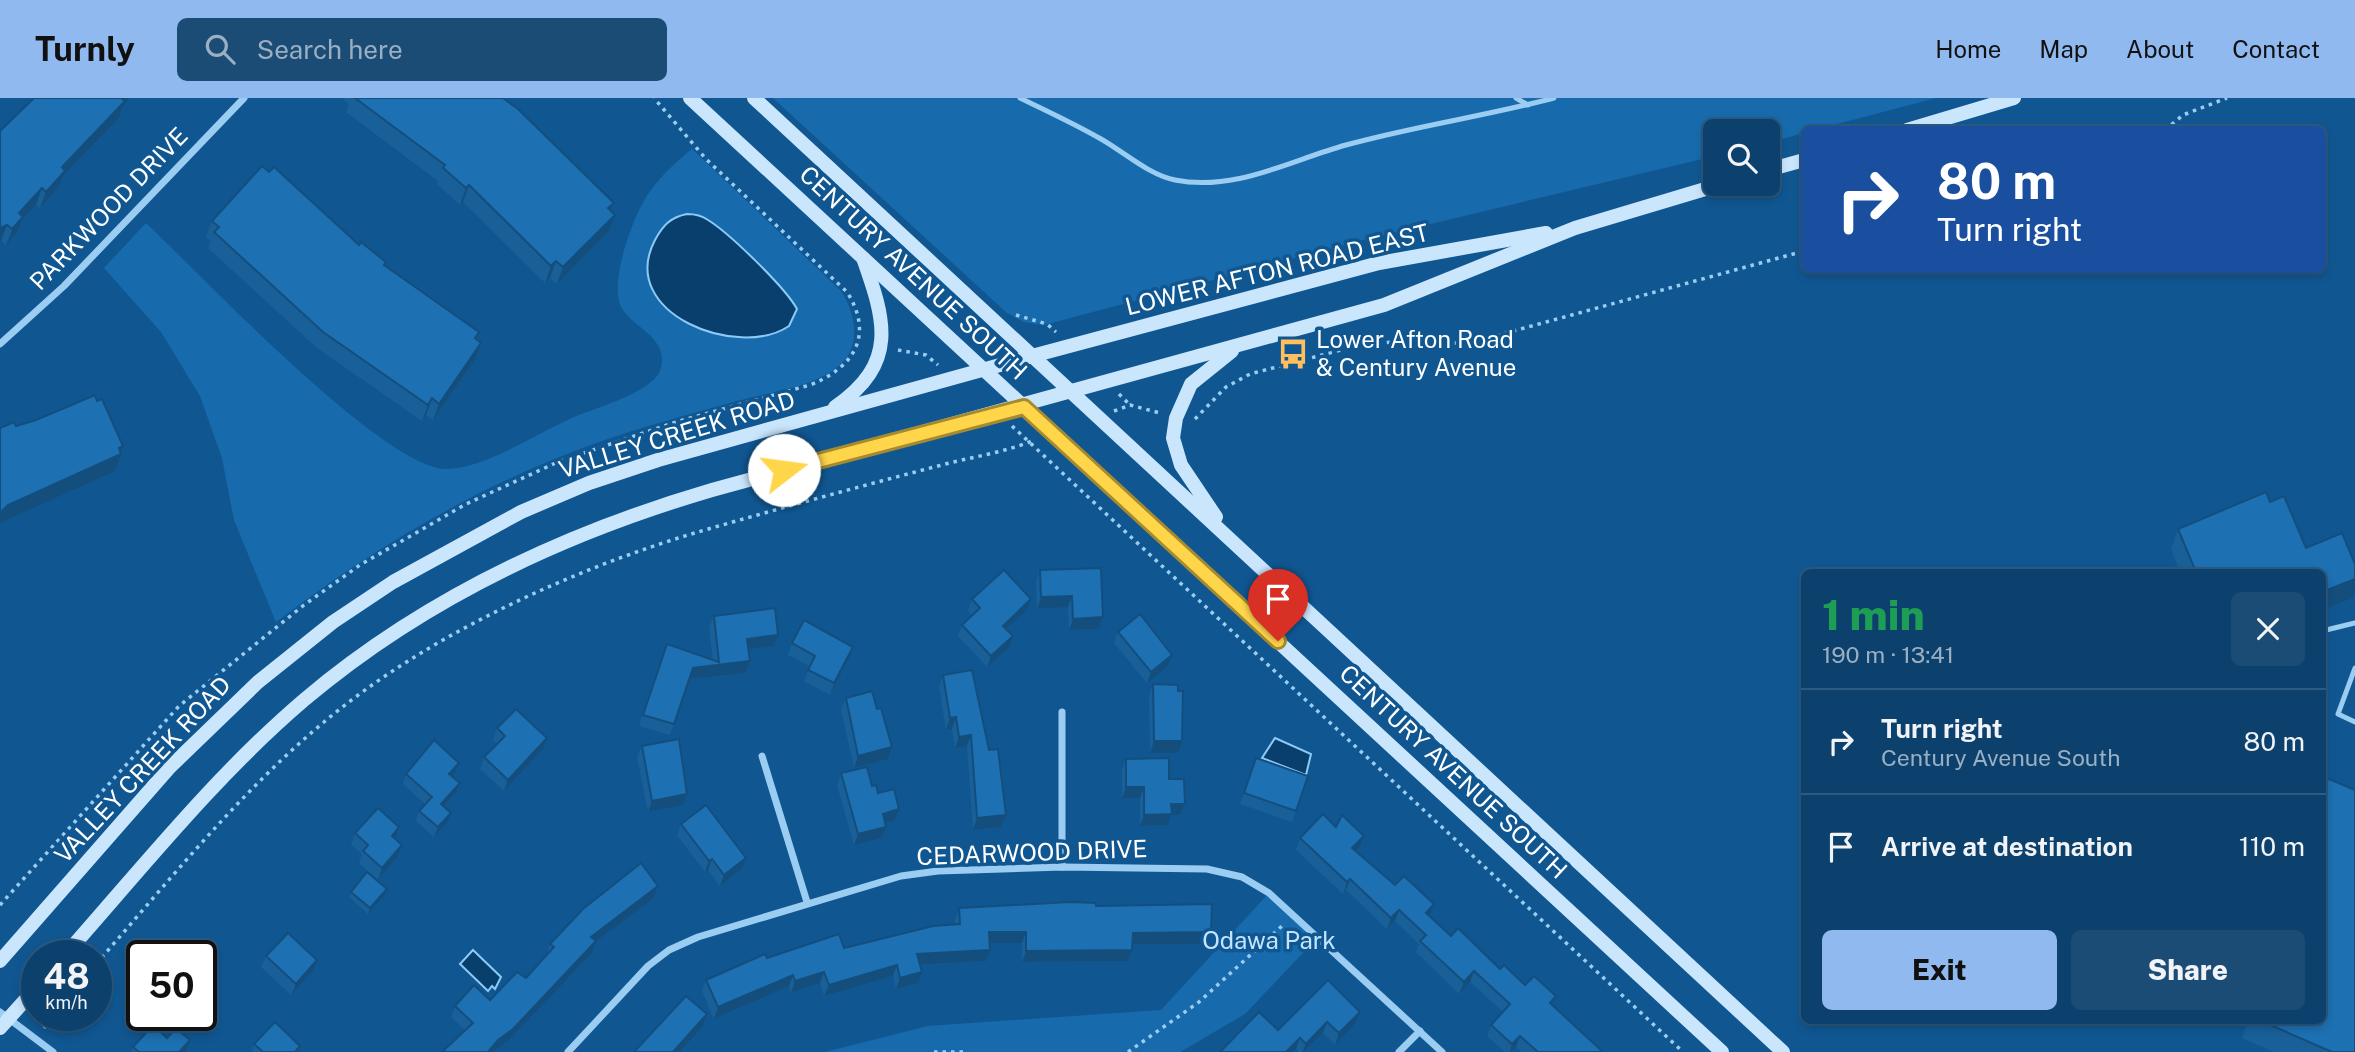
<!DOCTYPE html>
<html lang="en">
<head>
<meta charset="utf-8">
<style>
	body { margin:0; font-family:"Public Sans",sans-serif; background:#1a4c76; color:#f1f3f6; height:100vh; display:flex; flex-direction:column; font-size:26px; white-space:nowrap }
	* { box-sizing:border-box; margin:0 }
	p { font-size:23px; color:#9aafc2 }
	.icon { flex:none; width:38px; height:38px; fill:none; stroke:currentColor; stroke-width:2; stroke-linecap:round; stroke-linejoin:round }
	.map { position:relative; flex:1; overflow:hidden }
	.panel { position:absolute; left:1801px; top:471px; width:525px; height:455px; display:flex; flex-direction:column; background:#0c416e; border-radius:10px; box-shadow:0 4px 10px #0003,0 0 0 2px #2c5a81 }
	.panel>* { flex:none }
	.hud { position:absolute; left:1801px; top:28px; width:525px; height:147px; border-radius:10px; box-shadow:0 4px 10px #0003,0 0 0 2px #2c5a81; background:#1a4fa0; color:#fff; overflow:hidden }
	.controls { position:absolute; left:1703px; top:21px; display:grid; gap:14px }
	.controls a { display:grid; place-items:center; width:77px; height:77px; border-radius:10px; background:#0c416e; box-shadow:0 4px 10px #0003,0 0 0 2px #2c5a81; font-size:35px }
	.speed { position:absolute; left:21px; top:842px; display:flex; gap:14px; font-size:35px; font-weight:700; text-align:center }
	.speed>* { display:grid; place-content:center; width:91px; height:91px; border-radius:50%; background:#0c416e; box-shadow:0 4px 10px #0003,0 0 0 2px #2c5a81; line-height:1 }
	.speed small { font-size:18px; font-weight:400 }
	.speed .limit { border:4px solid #111; border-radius:10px; background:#fff; color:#111 }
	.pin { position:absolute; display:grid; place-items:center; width:60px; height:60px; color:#fff; margin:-72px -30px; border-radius:50% 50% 50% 0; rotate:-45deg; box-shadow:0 0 7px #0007 }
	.pin .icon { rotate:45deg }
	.me { position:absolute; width:77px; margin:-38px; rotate:75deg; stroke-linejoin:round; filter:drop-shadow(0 0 5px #0008) }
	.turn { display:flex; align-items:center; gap:24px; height:147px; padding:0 21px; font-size:32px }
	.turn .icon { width:91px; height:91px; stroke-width:2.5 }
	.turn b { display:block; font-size:49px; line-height:60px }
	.round { display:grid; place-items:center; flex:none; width:74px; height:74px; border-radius:10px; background:#1a4c76 }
	.summary { display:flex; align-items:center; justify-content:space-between; height:119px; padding:0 21px }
	h1 { font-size:42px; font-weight:800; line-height:52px; color:#1e9e55 }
	.primary-button { display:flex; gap:14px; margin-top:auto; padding:14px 21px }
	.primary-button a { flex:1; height:80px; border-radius:10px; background:#90b9f0; color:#111; font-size:28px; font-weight:800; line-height:80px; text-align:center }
	.primary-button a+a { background:#1a4c76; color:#f1f3f6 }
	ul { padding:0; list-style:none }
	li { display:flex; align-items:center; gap:21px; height:105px; padding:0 21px; border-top:2px solid #2c5a81 }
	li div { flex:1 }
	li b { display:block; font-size:26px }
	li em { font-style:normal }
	header { display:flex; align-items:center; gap:42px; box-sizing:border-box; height:98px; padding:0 35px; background:#90b9f0; color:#111 }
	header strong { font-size:33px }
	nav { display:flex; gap:38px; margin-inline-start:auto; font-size:24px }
	.search { width:490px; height:63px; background:#1a4c76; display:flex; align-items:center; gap:18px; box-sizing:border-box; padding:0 24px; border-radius:10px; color:#9aafc2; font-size:26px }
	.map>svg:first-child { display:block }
	.green { fill:#176bac }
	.water { fill:#093f6d; stroke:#8ccaf7; stroke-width:2 }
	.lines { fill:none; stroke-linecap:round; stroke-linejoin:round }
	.path { stroke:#9bcdf3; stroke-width:3.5; stroke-dasharray:3.5 5; stroke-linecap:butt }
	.service { stroke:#9bcdf3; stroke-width:5 }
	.minor { stroke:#9bcdf3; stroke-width:7 }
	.secondary { stroke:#cae6fd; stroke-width:14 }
	.wall { fill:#196099 }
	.shaded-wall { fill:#144e7d }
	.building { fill:#1d70b2; stroke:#144e7d; stroke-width:2 }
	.route-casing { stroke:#a68a30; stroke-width:18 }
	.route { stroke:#ffd54a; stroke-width:12 }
	.labels { text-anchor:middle; stroke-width:7; stroke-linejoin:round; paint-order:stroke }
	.street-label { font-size:24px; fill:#fff; stroke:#105792 }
	.poi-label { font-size:24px; fill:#fff; stroke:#105792; text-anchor:start }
	.park-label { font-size:24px; fill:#c3e4fe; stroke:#105792 }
</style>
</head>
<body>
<header>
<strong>Turnly</strong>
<div class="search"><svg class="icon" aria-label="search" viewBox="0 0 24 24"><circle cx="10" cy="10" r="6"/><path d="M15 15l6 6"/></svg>Search here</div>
<nav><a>Home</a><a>Map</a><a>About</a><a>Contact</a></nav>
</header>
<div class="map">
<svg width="2355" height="954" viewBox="0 0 2355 954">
	<rect width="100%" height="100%" fill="#105792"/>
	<!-- green -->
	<g class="green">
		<polygon points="773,0 1936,0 1818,31 1804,32 1804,35 1768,45 1768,33 1715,33 1715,58 1359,143 1044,227 1024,224 1007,215"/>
		<path d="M 692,51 L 841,193 C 855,214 862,247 841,266 C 814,290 770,294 737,303 C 690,316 644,328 599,344 C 482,385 375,449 276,524 L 234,422 L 222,360 L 200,298 L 161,234 L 104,170 L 146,125 C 200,176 381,368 445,371 C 483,372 537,335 572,320 C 595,310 655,294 661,270 C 668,240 636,231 623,212 C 606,188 635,112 651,92 C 662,77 677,63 692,51 Z"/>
		<polygon points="1269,795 1319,838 1245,916 1180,954 825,954 928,928 1161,912"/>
	</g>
	<!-- water -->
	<g class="water">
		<path d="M 687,116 C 695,116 701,117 708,122 C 729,135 785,189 797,211 L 789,228 C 739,262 616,216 655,142 C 663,127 671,119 687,116 Z"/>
		<polygon points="1275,640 1311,656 1306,677 1262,660"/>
		<polygon points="473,852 501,879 495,891 492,888 488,893 460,866"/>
	</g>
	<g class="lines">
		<!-- path -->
		<g class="path">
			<polyline points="2165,32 2183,17 2227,0"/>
			<polyline points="1016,217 1047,226 1056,234"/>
			<polyline points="898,252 926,257 938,267"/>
			<polyline points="1119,296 1130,307"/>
			<polyline points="1114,313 1130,307 1160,315"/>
			<polyline points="1195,321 1226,289 1250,276 1360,247 1392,244 1462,245 1499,237 1804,153"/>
			<polyline points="1012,328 1683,954"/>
			<path d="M 0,807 L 179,608 L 304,507 L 360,467 L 466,406 L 560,363 L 676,324 L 810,287 C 853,270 875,238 847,194 L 706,61 L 654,0"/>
			<path d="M 96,866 C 169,783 239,695 324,624 C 426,538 570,472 698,434 C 777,411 858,389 938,368 C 970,359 1004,355 1034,342"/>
			<polyline points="44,930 53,917"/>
			<polyline points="934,954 967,954"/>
			<polyline points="1128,954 1199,904 1283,827"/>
		</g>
		<!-- service -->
		<g class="service">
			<path d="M 1020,0 C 1047,13 1075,26 1101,41 C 1124,54 1149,77 1175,82 C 1235,94 1291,62 1346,47 C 1415,28 1486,18 1554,0"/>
			<polyline points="1516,0 1528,7"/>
			<polyline points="2322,533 2355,525"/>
			<polyline points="2355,570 2338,616 2355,624"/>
		</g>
		<!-- minor -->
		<g class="minor">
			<polyline points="0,246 64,188 244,0"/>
			<polyline points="1062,614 1062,769"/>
			<polyline points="762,658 807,804"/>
			<polyline points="0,914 53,954"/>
			<polyline points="568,954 648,868 669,852 698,839 901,778 938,773 1062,769 1207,771 1242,779 1269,795 1442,954"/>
			<polyline points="1399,954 1420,933"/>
		</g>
		<!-- secondary -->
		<g class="secondary">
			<polyline points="690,0 1722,954"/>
			<polyline points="754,0 1783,954"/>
			<polyline points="1907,32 2014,0"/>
			<polyline points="1768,72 1804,62"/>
			<path d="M 835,309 C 899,265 885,222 863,160"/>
			<polyline points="1216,419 1181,367 1173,340 1176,320 1191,286 1232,253"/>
			<path d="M 64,858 C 142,770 215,678 304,602 C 422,502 565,435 712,392 L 1384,207 L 1575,130 L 1722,86"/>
			<polyline points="0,863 170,669 258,584 333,524 393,484 521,414 589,385 658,362 1032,258 1379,165 1546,135"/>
			<polyline points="0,930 37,889"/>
		</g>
	</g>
	<!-- wall -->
	<g class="wall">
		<polygon points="34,0 130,0 123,8 119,20 63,78 59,89 40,110 36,107 22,122 17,135 6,147 1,143 0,144 0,33"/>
		<polygon points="344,0 503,0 611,113 609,133 557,186 550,180 545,185 463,104 460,107 437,86 438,83 346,14 349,6 343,2"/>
		<polygon points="269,74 359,147 386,164 385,168 479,234 476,241 475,262 433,322 426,317 422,323 317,250 208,150 211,143 206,139 212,123"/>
		<polygon points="2270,404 2306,450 2353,500 2322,512 2322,474 2180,474 2171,451 2178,431"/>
		<polygon points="1040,472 1103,519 1099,531 1069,532 1068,509 1037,511 1036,484"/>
		<polygon points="972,501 1031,501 1027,512 1006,532 1013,538 1009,550 987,569 958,538 962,527 972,517 968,513"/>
		<polygon points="714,518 774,548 748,551 750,563 746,575 689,581 670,637 639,628 667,546 713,562 709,529"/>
		<polygon points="1118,534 1167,569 1147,585 1114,545"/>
		<polygon points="792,545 853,549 849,560 830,597 804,583 810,568 788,557"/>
		<polygon points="972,572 1001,729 973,732 967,648 955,650 952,631 946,632 939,588 943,577"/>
		<polygon points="1153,586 1178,655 1150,655 1149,598"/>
		<polygon points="846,600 888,661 854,670 841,611"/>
		<polygon points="497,630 543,651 504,693 480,671 484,659 497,646 493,642"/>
		<polygon points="642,648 683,707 648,714 637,659"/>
		<polygon points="1256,660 1308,678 1292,724 1240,706"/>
		<polygon points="1126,661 1169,681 1185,706 1180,717 1171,717 1168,727 1140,728 1140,700 1122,700 1122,672"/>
		<polygon points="455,675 452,678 460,685 456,695 444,709 447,725 434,739 416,723 419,713 425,706 403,686 406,676"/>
		<polygon points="841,675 872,688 878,695 894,723 885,725 886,729 882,740 854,747 837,687"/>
		<polygon points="681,726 742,771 720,788 708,772 705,774 677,737"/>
		<polygon points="1336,729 1364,738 1360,749 1356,753 1430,818 1451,838 1500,871 1525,887 1553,907 1603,954 1522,954 1516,949 1511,954 1505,954 1487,938 1491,927 1503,914 1470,884 1459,896 1416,854 1419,846 1395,823 1387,831 1346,792 1343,796 1296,752 1300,740"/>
		<polygon points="355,735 395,741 402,747 398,758 378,782 359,765 362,756 351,747"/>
		<polygon points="658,788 654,800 596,843 592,855 509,942 493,954 465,932 451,919 455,908 490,902 526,880 547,857 550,846"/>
		<polygon points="387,791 385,797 368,816 349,799 351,794"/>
		<polygon points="1096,808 1207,846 1132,846 1132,852 1128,863 1022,864 1022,845 990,845 986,863 920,867 918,885 896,891 893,878 824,898 820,885 791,895 789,888 714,921 702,893 706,882 767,860 844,850 955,826 955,821 959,810"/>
		<polygon points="266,858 317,862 313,873 291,897 261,869"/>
		<polygon points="1360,914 1356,925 1335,947 1323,935 1304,954 1299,954 1278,932"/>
		<polygon points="2248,922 2322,922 2355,954 2274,954 2242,940"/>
		<polygon points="167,940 186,954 131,954 133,949"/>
		<polygon points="254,946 298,954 254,954 252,952"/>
	</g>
	<!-- shaded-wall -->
	<g class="shaded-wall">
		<polygon points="121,0 130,0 123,8 119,20 63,78 59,89 40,110 46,94 62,69"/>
		<polygon points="469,87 463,104 460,107 466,90"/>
		<polygon points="42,90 36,107 22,122 17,135 6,147 19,115"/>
		<polygon points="615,117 609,133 557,186 563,169"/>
		<polygon points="7,127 1,143 0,144 0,130"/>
		<polygon points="556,163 550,180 545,185 551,168"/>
		<polygon points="481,245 475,262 433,322 439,306"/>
		<polygon points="432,300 426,317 422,323 428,307"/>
		<polygon points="123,348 120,357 121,356 115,373 2,424 0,426 0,415 8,407"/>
		<polygon points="2355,481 2355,493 2353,500 2322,512 2322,494"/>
		<polygon points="1072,498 1068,509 1037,511 1041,499"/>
		<polygon points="1031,501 1027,512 998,539 1003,528"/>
		<polygon points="1103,519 1099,531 1069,532 1073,521"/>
		<polygon points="778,537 774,548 743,552 747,541"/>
		<polygon points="1013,538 1009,550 987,569 991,558"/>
		<polygon points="853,549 849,560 830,597 834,585"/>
		<polygon points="1172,557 1167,569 1147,585 1151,574"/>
		<polygon points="750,563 746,575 689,581 693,570"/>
		<polygon points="956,619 952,631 946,632 950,620"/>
		<polygon points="971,637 967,648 955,650 959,639"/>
		<polygon points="547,640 543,651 504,693 508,682"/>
		<polygon points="1154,643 1182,643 1178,655 1150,655"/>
		<polygon points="892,649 888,661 854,670 858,658"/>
		<polygon points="459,665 455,675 446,686 449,676"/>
		<polygon points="460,685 456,695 437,716 441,706"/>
		<polygon points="1126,689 1144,689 1140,700 1122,700"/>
		<polygon points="687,696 683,707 648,714 652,703"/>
		<polygon points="1171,706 1185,706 1180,717 1171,717 1168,727 1140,728 1144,717"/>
		<polygon points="899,711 894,723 878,727 883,716"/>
		<polygon points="451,715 447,725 434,739 438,729"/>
		<polygon points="1006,717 1001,729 973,732 977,720"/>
		<polygon points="399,729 395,740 392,738"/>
		<polygon points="886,729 882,740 854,747 858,736"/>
		<polygon points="1364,738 1360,749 1348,761 1352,750"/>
		<polygon points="402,747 398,758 378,782 382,770"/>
		<polygon points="746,760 742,771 720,788 724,777"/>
		<polygon points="712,761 708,772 705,774 709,763"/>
		<polygon points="1350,781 1346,792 1343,796 1347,784"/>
		<polygon points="658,788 654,800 587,850 591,839"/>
		<polygon points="387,791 385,797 368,816 370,810"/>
		<polygon points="1434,806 1430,818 1422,826 1426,815"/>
		<polygon points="1399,812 1395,823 1387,831 1391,820"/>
		<polygon points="989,834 1026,834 1022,845 985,845"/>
		<polygon points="1211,834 1207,846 1128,846 1133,835"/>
		<polygon points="596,843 592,855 509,942 493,954 488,954"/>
		<polygon points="990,852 986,863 913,867 917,856"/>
		<polygon points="1132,852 1128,863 1022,864 1026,853"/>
		<polygon points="317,862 313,873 291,897 296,886"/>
		<polygon points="897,867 893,878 824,898 829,887"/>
		<polygon points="1474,873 1470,884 1459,896 1464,884"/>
		<polygon points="824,874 820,885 791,895 795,883"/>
		<polygon points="922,874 918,885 896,891 900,880"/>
		<polygon points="793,877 789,888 714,921 718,909"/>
		<polygon points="1360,914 1356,925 1335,947 1339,935"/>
		<polygon points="707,916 703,928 679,954 673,954"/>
		<polygon points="1327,924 1323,935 1304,954 1302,954 1306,946"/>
		<polygon points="1520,938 1516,949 1511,954 1510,954 1512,946"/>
		<polygon points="1300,940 1296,951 1293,954 1286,954"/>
		<polygon points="190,942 186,954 180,954"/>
	</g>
	<!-- building -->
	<g class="building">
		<polygon points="34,0 121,0 125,3 62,69 65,73 46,94 42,90 19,115 23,119 12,131 7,127 0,130 0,33"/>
		<polygon points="355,0 503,0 518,11 614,105 608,110 615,117 563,169 556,163 551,168 469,87 466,90 443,70 445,67"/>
		<polygon points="262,68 269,74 274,69 359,147 361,144 386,164 384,167 479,234 475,240 481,245 439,306 432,300 428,307 323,234 214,134 219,129 212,123"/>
		<polygon points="95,297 97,303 102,301 123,348 119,350 121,356 8,407 0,415 0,330 14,324 16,328 36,322"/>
		<polygon points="2266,394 2270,404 2284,398 2306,450 2342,435 2355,466 2355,481 2322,494 2322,474 2196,474 2178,431"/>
		<polygon points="1101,470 1103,519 1073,521 1072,498 1041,499 1040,472"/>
		<polygon points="1004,472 1031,501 1003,528 1013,538 991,558 962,527 980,510 972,501"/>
		<polygon points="775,510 778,537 747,541 750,563 693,570 674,626 643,617 667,546 719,564 714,518"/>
		<polygon points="1140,516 1172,557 1151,574 1118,534"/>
		<polygon points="804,522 853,549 834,585 808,572 815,558 792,545"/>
		<polygon points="972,572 989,652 998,651 1006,717 977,720 971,637 959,639 956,619 950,620 943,577"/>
		<polygon points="1153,586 1178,587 1178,593 1183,593 1182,643 1154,643"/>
		<polygon points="872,593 877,611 881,610 892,649 858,658 846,600"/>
		<polygon points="516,611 547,640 508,682 484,659 505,638 497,630"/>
		<polygon points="679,641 687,696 652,703 642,648"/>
		<polygon points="434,642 459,665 449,676 460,685 441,706 451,715 438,729 419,713 432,699 406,676"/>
		<polygon points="1169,660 1169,681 1184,681 1185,706 1171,706 1172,716 1144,717 1144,689 1126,689 1126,661"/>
		<polygon points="1256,660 1308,678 1296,713 1244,695"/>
		<polygon points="867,669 872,688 876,687 878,695 894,691 899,711 883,716 886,729 858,736 841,675"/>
		<polygon points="2322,678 2355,692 2355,954 2332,954 2259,922 2322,922"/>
		<polygon points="706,707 746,760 724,777 712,761 709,763 681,726"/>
		<polygon points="378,710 399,729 392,738 402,747 382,770 363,753 368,747 355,735"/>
		<polygon points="1323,716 1336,729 1342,717 1364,738 1352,750 1395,787 1404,778 1434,806 1426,815 1451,838 1458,830 1500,871 1504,867 1525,887 1534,878 1556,898 1550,905 1603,954 1538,954 1520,938 1512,946 1491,927 1510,906 1474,873 1464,884 1420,843 1426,837 1399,812 1391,820 1350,781 1347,784 1300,740"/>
		<polygon points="641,765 658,788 591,839 596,843 513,931 498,942 488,954 442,954 473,925 455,908 474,887 490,902 517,874 526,880 554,849 550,846 583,811"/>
		<polygon points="367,774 387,791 370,810 351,794"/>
		<polygon points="1070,804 1096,805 1096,808 1212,806 1211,834 1133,835 1132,852 1026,853 1026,834 989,834 990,852 917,856 922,874 900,880 897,867 829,887 824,874 795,883 793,877 718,909 706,882 765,856 767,860 839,836 844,850 933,828 960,826 959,810"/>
		<polygon points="288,835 317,862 296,886 266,858"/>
		<polygon points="1328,882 1360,914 1339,935 1327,924 1306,946 1300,940 1286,954 1220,954 1259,914 1278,932"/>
		<polygon points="686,898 707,916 673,954 634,954"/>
		<polygon points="275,924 300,948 295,954 263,954 254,946"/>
		<polygon points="153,927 167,940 176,930 190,942 180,953 181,954 139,954 133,949"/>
	</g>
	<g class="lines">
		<!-- route casing -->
		<g class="route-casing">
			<polyline id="route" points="784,372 1024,309 1278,543"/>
		</g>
		<!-- route -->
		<use href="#route" class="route"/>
	</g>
	<!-- icons -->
	<defs>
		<g id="bus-bare" transform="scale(2.415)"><path d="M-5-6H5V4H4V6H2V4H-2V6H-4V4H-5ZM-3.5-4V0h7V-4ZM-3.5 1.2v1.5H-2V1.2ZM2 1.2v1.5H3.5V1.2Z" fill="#ffbf5d" stroke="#105792" stroke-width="2.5" paint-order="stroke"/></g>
	</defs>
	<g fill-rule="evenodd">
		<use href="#bus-bare" x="1293" y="256"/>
	</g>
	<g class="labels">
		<!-- street labels -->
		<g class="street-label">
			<text transform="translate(109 111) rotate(-46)" y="8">PARKWOOD DRIVE</text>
			<text transform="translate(1277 172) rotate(-14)" y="8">LOWER AFTON ROAD EAST</text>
			<text transform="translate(913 175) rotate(43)" y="8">CENTURY AVENUE SOUTH</text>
			<text transform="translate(677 337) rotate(-17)" y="8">VALLEY CREEK ROAD</text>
			<text transform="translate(143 672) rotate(-47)" y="8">VALLEY CREEK ROAD</text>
			<text transform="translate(1453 674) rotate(43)" y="8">CENTURY AVENUE SOUTH</text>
			<text transform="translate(1032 755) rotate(-2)" y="8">CEDARWOOD DRIVE</text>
		</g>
		<!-- poi labels -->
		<g class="poi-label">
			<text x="1316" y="250">Lower Afton Road<tspan x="1316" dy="28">&amp; Century Avenue</tspan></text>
		</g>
		<!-- park labels -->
		<g class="park-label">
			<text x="1269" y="851">Odawa Park</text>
		</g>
	</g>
</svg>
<div class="controls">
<a><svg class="icon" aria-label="search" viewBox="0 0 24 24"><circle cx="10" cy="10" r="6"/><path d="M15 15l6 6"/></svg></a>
</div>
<div class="speed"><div>48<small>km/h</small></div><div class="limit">50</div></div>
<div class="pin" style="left:1278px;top:543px;background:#d93025"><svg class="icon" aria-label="arrive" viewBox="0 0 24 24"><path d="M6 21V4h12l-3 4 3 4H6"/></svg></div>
<svg class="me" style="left:784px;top:372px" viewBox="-20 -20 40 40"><circle r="19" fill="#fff"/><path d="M0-13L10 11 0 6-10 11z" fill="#ffd54a"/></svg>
<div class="hud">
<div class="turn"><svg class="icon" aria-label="right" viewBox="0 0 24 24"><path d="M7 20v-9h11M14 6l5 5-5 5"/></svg><div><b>80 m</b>Turn right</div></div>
</div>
<section class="panel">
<div class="summary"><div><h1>1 min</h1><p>190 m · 13:41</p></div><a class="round"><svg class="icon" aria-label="close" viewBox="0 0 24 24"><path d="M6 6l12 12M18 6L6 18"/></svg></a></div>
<ul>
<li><svg class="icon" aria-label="right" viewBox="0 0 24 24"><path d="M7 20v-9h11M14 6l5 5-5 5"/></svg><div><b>Turn right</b><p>Century Avenue South</p></div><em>80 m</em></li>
<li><svg class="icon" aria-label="arrive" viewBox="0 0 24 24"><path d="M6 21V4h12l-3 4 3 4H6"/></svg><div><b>Arrive at destination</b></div><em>110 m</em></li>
</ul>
<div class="primary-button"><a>Exit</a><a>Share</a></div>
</section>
</div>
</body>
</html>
